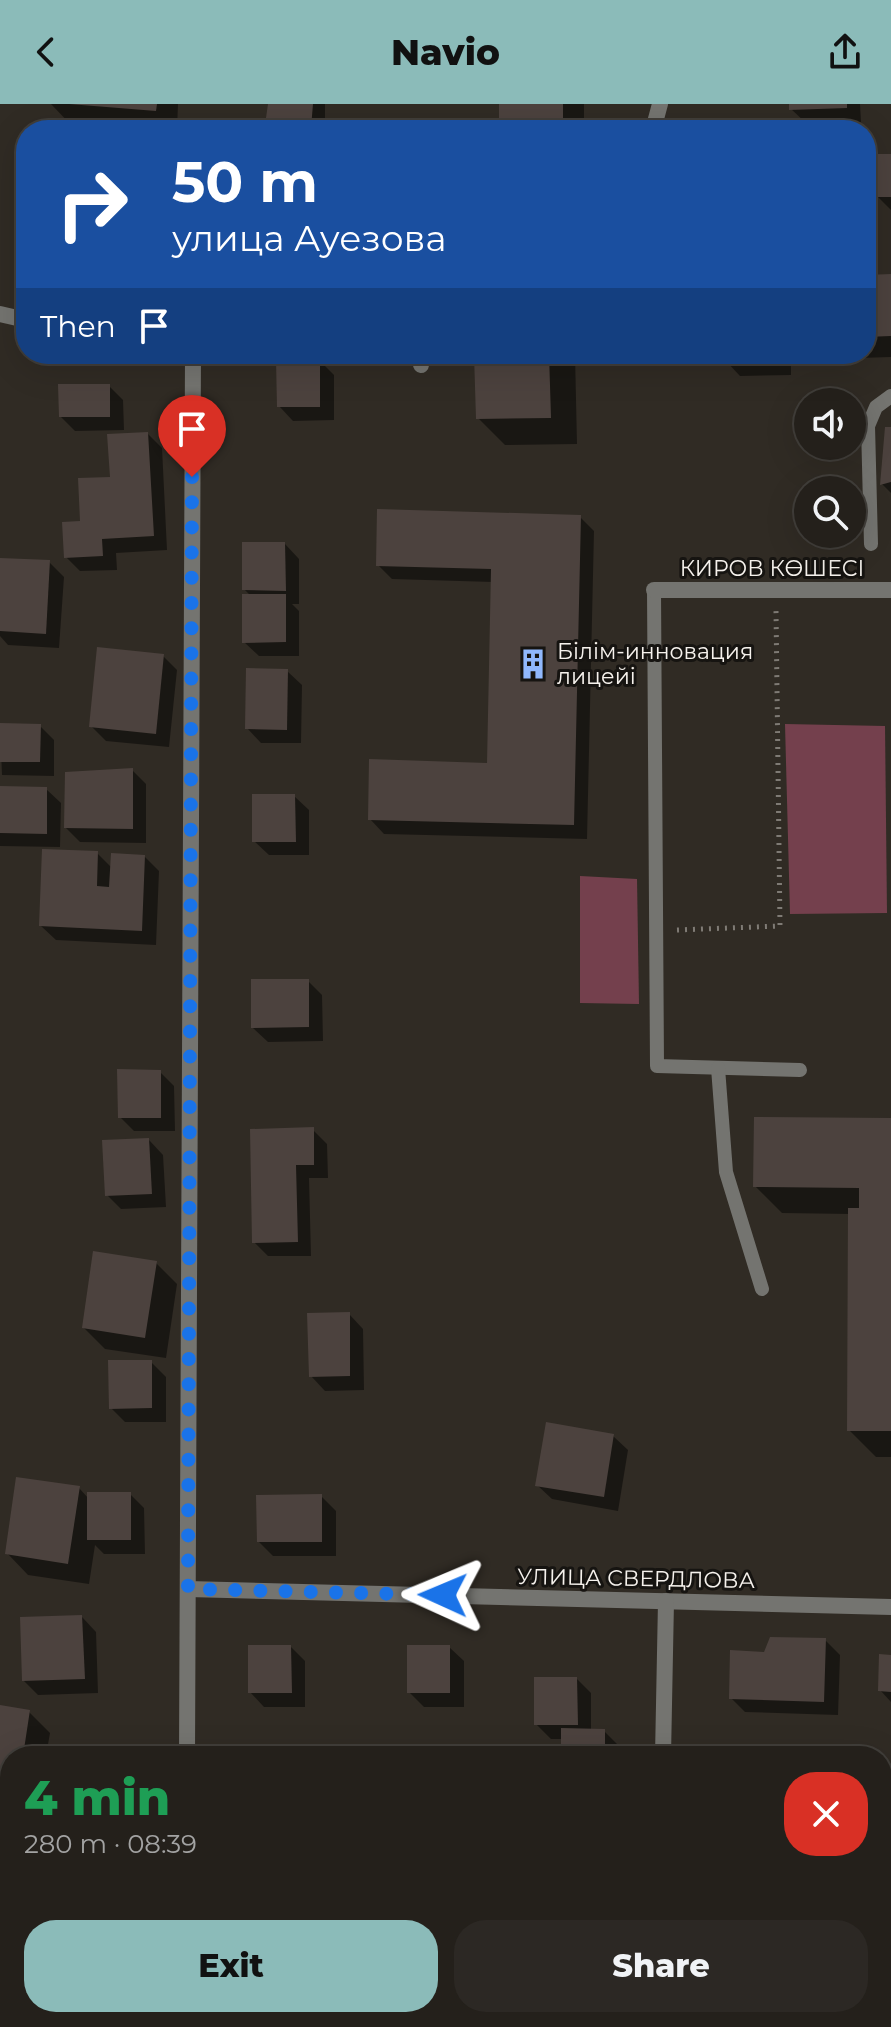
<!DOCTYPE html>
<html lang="en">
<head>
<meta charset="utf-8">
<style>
	body { margin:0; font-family:Montserrat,sans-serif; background:#2c2824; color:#f1f3f6; height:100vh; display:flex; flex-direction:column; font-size:30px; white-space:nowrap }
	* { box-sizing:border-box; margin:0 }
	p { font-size:26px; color:#a3a3a3 }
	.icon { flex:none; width:44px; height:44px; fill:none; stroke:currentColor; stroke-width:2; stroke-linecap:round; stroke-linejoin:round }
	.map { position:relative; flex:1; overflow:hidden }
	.sheet { position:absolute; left:0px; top:1642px; width:892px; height:282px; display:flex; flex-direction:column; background:#24201b; border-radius:32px 32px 0 0; box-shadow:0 8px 32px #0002,0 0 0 2px #413e3a }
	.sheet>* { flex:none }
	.hud { position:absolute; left:16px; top:16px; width:860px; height:244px; border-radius:32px; box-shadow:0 8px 32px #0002,0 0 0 2px #413e3a; background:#1a4fa0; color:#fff; overflow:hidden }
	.buttons { position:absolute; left:794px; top:284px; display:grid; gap:16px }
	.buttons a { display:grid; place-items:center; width:72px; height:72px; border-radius:50%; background:#24201b; box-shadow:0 8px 32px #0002,0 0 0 2px #413e3a; font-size:40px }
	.pin { position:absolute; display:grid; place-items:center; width:68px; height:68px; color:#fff; margin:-82px -34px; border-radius:50% 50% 50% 0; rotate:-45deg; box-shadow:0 0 8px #0007 }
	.pin .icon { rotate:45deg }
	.me { position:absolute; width:88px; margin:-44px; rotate:271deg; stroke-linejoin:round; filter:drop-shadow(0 0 6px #0008) }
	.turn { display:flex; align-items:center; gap:28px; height:168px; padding:0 24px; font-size:36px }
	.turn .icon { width:104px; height:104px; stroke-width:2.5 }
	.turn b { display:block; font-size:56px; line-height:68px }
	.then { display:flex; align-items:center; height:76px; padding:0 24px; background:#0003; gap:16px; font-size:30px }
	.round { display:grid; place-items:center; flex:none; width:84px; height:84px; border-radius:32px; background:#2c2824 }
	.summary { display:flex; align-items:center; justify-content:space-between; height:136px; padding:0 24px }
	h1 { font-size:48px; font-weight:800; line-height:60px; color:#1e9e55 }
	.button { display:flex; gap:16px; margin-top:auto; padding:16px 24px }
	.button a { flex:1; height:92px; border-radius:32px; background:#8bbbb9; color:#111; font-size:32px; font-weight:800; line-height:92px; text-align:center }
	.button a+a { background:#2c2824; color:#f1f3f6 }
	header { display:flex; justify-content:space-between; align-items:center; height:104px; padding:0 24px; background:#8bbbb9; color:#111; font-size:36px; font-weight:800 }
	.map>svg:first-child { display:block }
	.pitch { fill:#74404d }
	.shadow { fill:#0007 }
	.building { fill:#4c423e }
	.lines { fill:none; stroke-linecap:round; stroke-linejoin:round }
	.path { stroke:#7f7b75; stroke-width:5; stroke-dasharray:2 6; stroke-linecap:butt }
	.lane { stroke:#747470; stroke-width:14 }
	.street { stroke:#747470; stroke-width:16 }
	.route { stroke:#1a73e8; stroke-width:14; stroke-dasharray:0 25.2 }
	.labels { text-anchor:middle; stroke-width:6; stroke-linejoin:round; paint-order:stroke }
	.street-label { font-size:22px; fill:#f6f2ed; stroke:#161411 }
	.poi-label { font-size:22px; fill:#f6f2ed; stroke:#161411; text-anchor:start }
</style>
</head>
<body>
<header><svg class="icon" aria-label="back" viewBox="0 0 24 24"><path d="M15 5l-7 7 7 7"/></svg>Navio<svg class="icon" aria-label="share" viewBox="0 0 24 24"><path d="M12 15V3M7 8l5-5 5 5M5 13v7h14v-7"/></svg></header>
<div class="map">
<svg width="891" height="1923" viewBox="0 0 891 1923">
	<rect width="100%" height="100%" fill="#302b24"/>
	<!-- pitch -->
	<g class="pitch">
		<polygon points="785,620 885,622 887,809 790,810"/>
		<polygon points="580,772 637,775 639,900 580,899"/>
	</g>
	<!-- shadow -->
	<g class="shadow">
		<polygon points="51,0 178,0 177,26 72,22"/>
		<polygon points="270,0 325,0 325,26 273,26 267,20"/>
		<polygon points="501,0 584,0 584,26 512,26 501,15"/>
		<polygon points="791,0 860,0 861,18 806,19 791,5"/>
		<polygon points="891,52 891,106 877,92"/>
		<polygon points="891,172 891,253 859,254 855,250 866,250 866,173"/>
		<polygon points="476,250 575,250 577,340 505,341 478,314"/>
		<polygon points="725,250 791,250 791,271 740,272 726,257"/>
		<polygon points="319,256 334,271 334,316 293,317 279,302"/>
		<polygon points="109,282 123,296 124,326 75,327 60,312"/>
		<polygon points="891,325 891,389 882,380"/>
		<polygon points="148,330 162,344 167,446 116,449 117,466 80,467 66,453 82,419"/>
		<polygon points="580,413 594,427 587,735 384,730 370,715 489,661 493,478 392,475 378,461"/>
		<polygon points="285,440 299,455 299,500 292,500 299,507 299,552 259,552 244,538 251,492 244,485"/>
		<polygon points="0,456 49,458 64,473 59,544 8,541 0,532"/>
		<polygon points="163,552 177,566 169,643 106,637 91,622"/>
		<polygon points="287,567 302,581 301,639 261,639 247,624"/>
		<polygon points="0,621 40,622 54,636 54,672 2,671"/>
		<polygon points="132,666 146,680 146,739 80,738 66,724"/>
		<polygon points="0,684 46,685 61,699 60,743 0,742"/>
		<polygon points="294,692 309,706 309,751 269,751 254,737"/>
		<polygon points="97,749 112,764 144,752 159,767 156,841 56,836 41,822"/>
		<polygon points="308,877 322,891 323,937 268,938 253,924"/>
		<polygon points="160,968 174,982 175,1027 134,1027 120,1013"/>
		<polygon points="891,1016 891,1353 876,1353 849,1326 850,1110 782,1109 755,1082"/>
		<polygon points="313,1026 327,1040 328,1074 309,1074 311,1152 268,1152 254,1138"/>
		<polygon points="149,1036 163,1051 166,1103 121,1105 107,1091"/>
		<polygon points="156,1159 177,1180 166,1254 105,1245 84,1224"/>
		<polygon points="349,1210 363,1225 364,1286 325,1287 311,1272"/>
		<polygon points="151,1258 166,1273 166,1318 125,1318 111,1304"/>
		<polygon points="613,1332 628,1346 618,1407 552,1395 537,1381"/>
		<polygon points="79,1384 89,1395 130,1390 144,1404 145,1450 104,1450 95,1441 89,1480 28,1471 7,1449"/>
		<polygon points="321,1392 336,1407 336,1452 273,1452 259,1438"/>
		<polygon points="82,1513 96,1528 98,1589 38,1591 24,1577"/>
		<polygon points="825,1536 840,1551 838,1611 745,1608 731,1594 766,1550"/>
		<polygon points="291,1543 305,1557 305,1603 264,1603 250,1588"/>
		<polygon points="449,1543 464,1557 464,1603 424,1603 409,1588"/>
		<polygon points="891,1553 891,1598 880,1586"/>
		<polygon points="577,1575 591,1589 591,1627 604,1627 618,1641 618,1652 563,1652 563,1635 551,1635 536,1620"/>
		<polygon points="0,1603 29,1608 50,1629 46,1652 10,1652 10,1699 0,1697"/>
		<polygon points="0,1841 10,1841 10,1901 0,1900"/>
		<polygon points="882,1904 891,1904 891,1923 738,1923 738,1914 882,1914"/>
		<rect x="97" y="1914" width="55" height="9"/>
		<rect x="243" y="1914" width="55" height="9"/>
		<rect x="337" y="1914" width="73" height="9"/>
		<rect x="463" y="1914" width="78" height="9"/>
		<rect x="575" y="1914" width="57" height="9"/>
	</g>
	<!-- building -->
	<g class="building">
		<polygon points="69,0 157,0 156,7"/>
		<polygon points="268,0 313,0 311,24 265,21"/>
		<polygon points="499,0 563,0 563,17 499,16"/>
		<polygon points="789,0 847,0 847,4 789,6"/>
		<polygon points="874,50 891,50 891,93 875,93"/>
		<polygon points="891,170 891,232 866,233 866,171"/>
		<polygon points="474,250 549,250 551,314 476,315"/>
		<polygon points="723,250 778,250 778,258 724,258"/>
		<polygon points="320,254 320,303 277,303 276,255"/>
		<polygon points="58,280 110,280 110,313 59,313"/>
		<polygon points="885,323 891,323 891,378 880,381"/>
		<polygon points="148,328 154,432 102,435 103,452 64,454 62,418 80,417 78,374 110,373 107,330"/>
		<polygon points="377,405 581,411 574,721 368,716 369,655 487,659 491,465 376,462"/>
		<polygon points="242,438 285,438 286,487 242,486"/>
		<polygon points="0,454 50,456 46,530 0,527"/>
		<polygon points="242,490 286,490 286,538 242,539"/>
		<polygon points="97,543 164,550 156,630 89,623"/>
		<polygon points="246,564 288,565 287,626 245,625"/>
		<polygon points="0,619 41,620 40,658 0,658"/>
		<polygon points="133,664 133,725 64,724 65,668"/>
		<polygon points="0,682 47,683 47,730 0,729"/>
		<polygon points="252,690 295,690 296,738 252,738"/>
		<polygon points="42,745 98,747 97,782 109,783 111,749 145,751 142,827 39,822"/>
		<polygon points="251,875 309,875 309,923 251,924"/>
		<polygon points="117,965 161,966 161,1014 118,1014"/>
		<polygon points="754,1013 891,1014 891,1327 847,1327 848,1104 859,1104 859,1084 753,1083"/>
		<polygon points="314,1023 314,1061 296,1061 298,1138 252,1139 250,1025"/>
		<polygon points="149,1034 152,1090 105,1092 102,1036"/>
		<polygon points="93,1147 157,1157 145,1234 82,1224"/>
		<polygon points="350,1208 350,1272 309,1273 307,1209"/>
		<polygon points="108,1256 152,1256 152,1304 109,1305"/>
		<polygon points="546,1318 614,1330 604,1393 535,1382"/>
		<polygon points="16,1373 80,1382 68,1460 5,1450"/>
		<rect x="87" y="1388" width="44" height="48"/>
		<polygon points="322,1390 322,1438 257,1438 256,1391"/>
		<polygon points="82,1511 85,1575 22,1577 20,1513"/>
		<polygon points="770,1533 826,1534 824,1598 729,1595 730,1546 764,1548"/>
		<polygon points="248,1541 291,1541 292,1589 248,1589"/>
		<rect x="407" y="1541" width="43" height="48"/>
		<polygon points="879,1550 891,1551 891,1588 878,1587"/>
		<polygon points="534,1573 577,1573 578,1621 534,1621"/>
		<polygon points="0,1601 30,1606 23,1652 10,1652 10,1682 0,1681"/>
		<polygon points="561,1624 605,1625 605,1652 561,1652"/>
		<polygon points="108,1642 152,1643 152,1652 108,1652"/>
		<rect x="0" y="1839" width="10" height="48"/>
		<polygon points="882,1902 891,1902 891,1923 871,1923 871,1914 882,1914"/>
		<rect x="95" y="1914" width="44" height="9"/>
		<rect x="241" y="1914" width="44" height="9"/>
		<rect x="335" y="1914" width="62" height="9"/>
		<rect x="461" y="1914" width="67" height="9"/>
		<rect x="573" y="1914" width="45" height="9"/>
		<rect x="736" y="1914" width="46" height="9"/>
		<polygon points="796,1914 860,1914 860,1923 795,1923"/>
	</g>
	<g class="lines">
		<!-- path -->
		<polyline class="path" points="677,826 780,822 776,507"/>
		<!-- lane -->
		<g class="lane">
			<polyline points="871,440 868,322 876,303 891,292"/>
			<polyline points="654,486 657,962 800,966"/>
			<polyline points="718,964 726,1068 762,1185"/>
		</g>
		<!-- street -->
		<g class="street">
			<polyline points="653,26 660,0"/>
			<polyline points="0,210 26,216"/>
			<polyline points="421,261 422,250"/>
			<polyline points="654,486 891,486"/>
			<polyline points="188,1485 891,1503"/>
			<polyline points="187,1652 193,250"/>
			<polyline points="663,1652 666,1497"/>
			<polyline points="187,1923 187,1914"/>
			<polyline points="660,1923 660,1914"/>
		</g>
	</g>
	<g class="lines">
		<!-- route -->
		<polyline class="route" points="192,373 188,1485 443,1491"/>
	</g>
	<!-- icons -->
	<defs>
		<g id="building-bare" transform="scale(2.4)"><path d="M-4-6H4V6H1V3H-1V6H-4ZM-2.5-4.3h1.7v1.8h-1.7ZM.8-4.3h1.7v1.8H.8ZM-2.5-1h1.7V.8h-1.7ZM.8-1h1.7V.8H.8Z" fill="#90b8fd" stroke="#161411" stroke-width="2.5" paint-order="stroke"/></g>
	</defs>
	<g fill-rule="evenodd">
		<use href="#building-bare" x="533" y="560"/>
	</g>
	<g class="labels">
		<!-- street labels -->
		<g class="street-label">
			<text x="772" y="472">КИРОВ КӨШЕСІ</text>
			<text transform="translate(636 1474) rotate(1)" y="8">УЛИЦА СВЕРДЛОВА</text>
		</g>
		<!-- poi labels -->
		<g class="poi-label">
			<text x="557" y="555">Білім-инновация<tspan x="557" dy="25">лицейі</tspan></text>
		</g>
	</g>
</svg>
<div class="buttons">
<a><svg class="icon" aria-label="sound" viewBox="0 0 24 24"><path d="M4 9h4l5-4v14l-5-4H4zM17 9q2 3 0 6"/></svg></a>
<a><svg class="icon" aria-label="search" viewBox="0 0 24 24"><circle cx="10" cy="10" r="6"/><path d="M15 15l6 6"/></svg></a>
</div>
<div class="pin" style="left:192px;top:373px;background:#d93025"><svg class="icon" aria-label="arrive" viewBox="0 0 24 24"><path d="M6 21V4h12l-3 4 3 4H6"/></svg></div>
<svg class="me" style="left:443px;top:1491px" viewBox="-20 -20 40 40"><path d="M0-17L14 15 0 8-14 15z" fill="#1a73e8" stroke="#fff" stroke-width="4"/></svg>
<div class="hud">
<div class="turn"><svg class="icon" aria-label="right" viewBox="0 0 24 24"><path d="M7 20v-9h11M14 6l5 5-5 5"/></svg><div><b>50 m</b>улица Ауезова</div></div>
<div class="then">Then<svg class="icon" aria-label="arrive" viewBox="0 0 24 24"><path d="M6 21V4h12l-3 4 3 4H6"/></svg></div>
</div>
<section class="sheet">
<div class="summary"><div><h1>4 min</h1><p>280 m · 08:39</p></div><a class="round" style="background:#d93025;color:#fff"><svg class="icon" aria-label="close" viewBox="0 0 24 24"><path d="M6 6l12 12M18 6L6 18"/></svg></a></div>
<div class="button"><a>Exit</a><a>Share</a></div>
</section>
</div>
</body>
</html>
